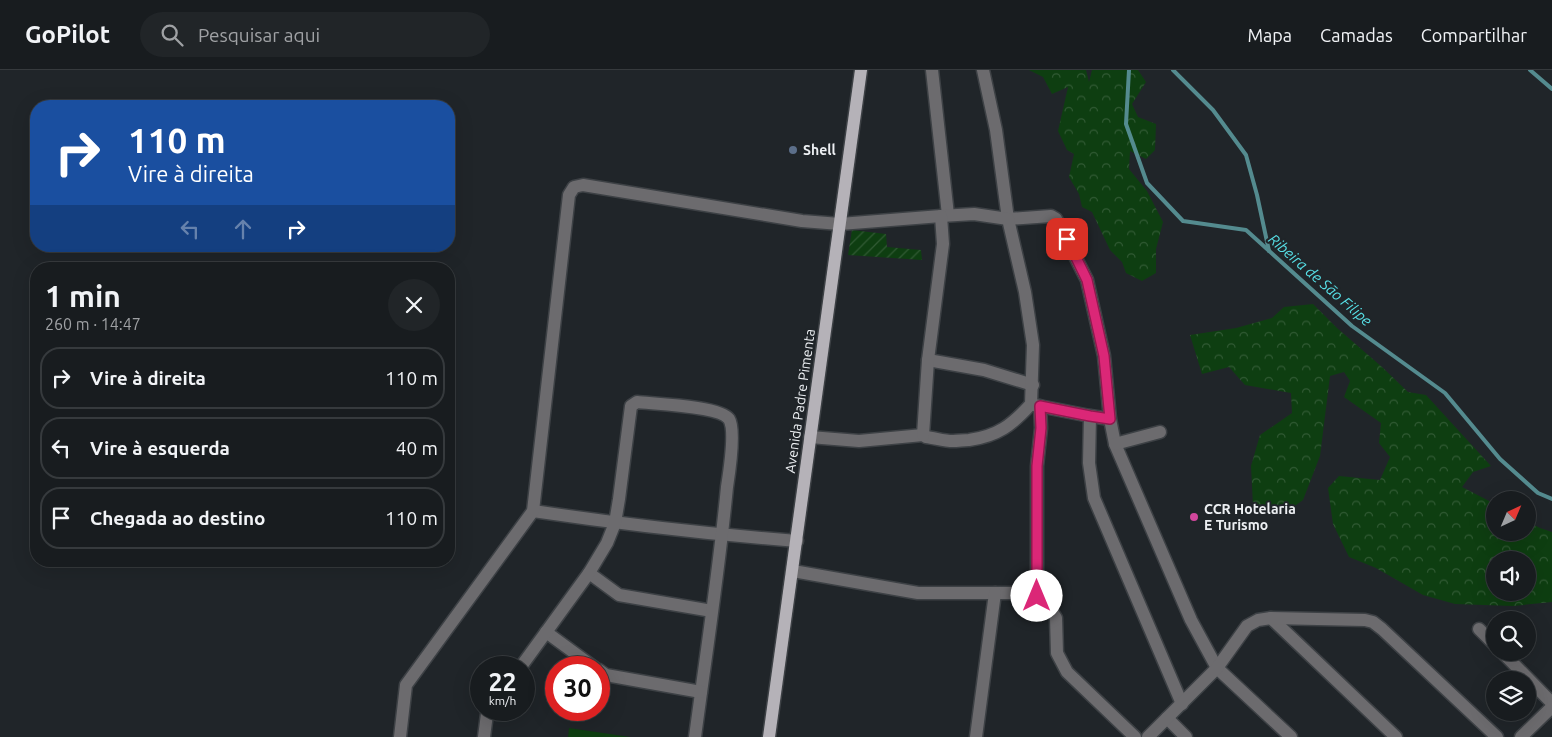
<!DOCTYPE html>
<html lang="pt">
<head>
<meta charset="utf-8">
<style>
	body { margin:0; font-family:Ubuntu,sans-serif; background:#212528; color:#f1f3f6; height:100vh; display:flex; flex-direction:column; font-size:19px; white-space:nowrap }
	* { box-sizing:border-box; margin:0 }
	p { font-size:16px; color:#9fa1a4 }
	.icon { flex:none; width:28px; height:28px; fill:none; stroke:currentColor; stroke-width:2; stroke-linecap:round; stroke-linejoin:round }
	.map { position:relative; flex:1; overflow:hidden }
	.panel { position:absolute; left:30px; top:192px; width:425px; height:305px; display:flex; flex-direction:column; background:#181c1f; border-radius:20px; box-shadow:0 5px 20px #0002,0 0 0 1px #363a3d }
	.panel>* { flex:none }
	.banner { position:absolute; left:30px; top:30px; width:425px; height:152px; border-radius:20px; box-shadow:0 5px 20px #0002,0 0 0 1px #363a3d; background:#1a4fa0; color:#fff; overflow:hidden }
	.needle { width:32px; rotate:44deg }
	.buttons { position:absolute; left:1486px; top:421px; display:grid; gap:10px }
	.buttons a { display:grid; place-items:center; width:50px; height:50px; border-radius:50%; background:#181c1f; box-shadow:0 5px 20px #0002,0 0 0 1px #363a3d; font-size:25px }
	.speed { position:absolute; left:470px; top:586px; display:flex; gap:10px; font-size:25px; font-weight:700; text-align:center }
	.speed>* { display:grid; place-content:center; width:65px; height:65px; border-radius:50%; background:#181c1f; box-shadow:0 5px 20px #0002,0 0 0 1px #363a3d; line-height:1 }
	.speed small { font-size:12px; font-weight:400 }
	.speed .limit { border:8px solid #d22; background:#fff; color:#111 }
	.pin { position:absolute; display:grid; place-items:center; width:42px; height:42px; color:#fff; margin:-21px; border-radius:10px; box-shadow:0 2px 8px #0006 }
	.me { position:absolute; width:55px; margin:-28px; rotate:0deg; stroke-linejoin:round; filter:drop-shadow(0 0 4px #0008) }
	.turn { display:flex; align-items:center; gap:18px; height:105px; padding:0 15px; font-size:22px }
	.turn .icon { width:65px; height:65px; stroke-width:2.5 }
	.turn b { display:block; font-size:35px; line-height:42px }
	.lanes { display:flex; align-items:center; height:48px; padding:0 15px; background:#0003; justify-content:center; gap:25px; direction:ltr }
	.lanes .off { opacity:.35 }
	.round { display:grid; place-items:center; flex:none; width:52px; height:52px; border-radius:26px; background:#212528 }
	.summary { display:flex; align-items:center; justify-content:space-between; height:85px; padding:0 15px }
	h1 { font-size:30px; font-weight:600; line-height:38px }
	ul { padding:0; list-style:none }
	li { display:flex; align-items:center; gap:15px; height:62px; margin:0 10px 8px; padding:0 5px; border:2px solid #363a3d; border-radius:20px }
	li div { flex:1 }
	li b { display:block; font-size:19px }
	li em { font-style:normal }
	header { display:flex; align-items:center; gap:30px; box-sizing:border-box; height:70px; padding:0 25px; background:#181c1f; border-bottom:1px solid #363a3d }
	header strong { font-size:24px }
	nav { display:flex; gap:28px; margin-inline-start:auto; font-size:18px }
	.search { width:350px; height:45px; background:#212528; display:flex; align-items:center; gap:12px; box-sizing:border-box; padding:0 18px; border-radius:28px; color:#9fa1a4; font-size:19px }
	.map>svg:first-child { display:block }
	.grass { fill:#0e3e11 }
	.forest { fill:url(#forest-crowns); fill-rule:evenodd }
	.garden { fill:url(#garden-furrows) }
	.lines { fill:none; stroke-linecap:round; stroke-linejoin:round }
	.stream { stroke:#548b8f; stroke-width:4 }
	.minor-casing { stroke:#3d4145; stroke-width:15 }
	.major-casing { stroke:#3d4145; stroke-width:15 }
	.minor { stroke:#6c6b6e; stroke-width:12 }
	.major { stroke:#b5b2b8; stroke-width:12 }
	.route-casing { stroke:#8e194d; stroke-width:12 }
	.route { stroke:#db2777; stroke-width:9 }
	.service-dot { fill:#5c6f8a; stroke:#202529; stroke-width:2 }
	.hotel-dot { fill:#d1479c; stroke:#202529; stroke-width:2 }
	.labels { text-anchor:middle; stroke-width:4; stroke-linejoin:round; paint-order:stroke }
	.poi-label { font-size:14px; font-weight:bold; fill:#eceff2; stroke:#202529; text-anchor:start }
	.street-label { font-size:14px; fill:#eceff2; stroke:#202529 }
	.water-label { font-size:15px; font-style:italic; fill:#56dfe6; stroke:#202529 }
</style>
</head>
<body>
<header>
<strong>GoPilot</strong>
<div class="search"><svg class="icon" aria-label="search" viewBox="0 0 24 24"><circle cx="10" cy="10" r="6"/><path d="M15 15l6 6"/></svg>Pesquisar aqui</div>
<nav><a>Mapa</a><a>Camadas</a><a>Compartilhar</a></nav>
</header>
<div class="map">
<svg width="1552" height="667" viewBox="0 0 1552 667">
	<defs>
		<pattern id="forest-crowns" width="20" height="18" patternUnits="userSpaceOnUse" patternTransform="scale(1.25)"><rect width="20" height="18" fill="#0e3e11"/><path d="M2 6a3 3 0 1 1 6 0M12 15a3 3 0 1 1 6 0" fill="none" stroke="#315a34"/></pattern>
		<pattern id="garden-furrows" width="10" height="10" patternUnits="userSpaceOnUse" patternTransform="scale(1.25)"><rect width="10" height="10" fill="#0e3e11"/><path d="M-1 1l2-2M0 10L10 0M9 11l2-2" fill="none" stroke="#315a34"/></pattern>
	</defs>
	<rect width="100%" height="100%" fill="#202529"/>
	<!-- grass -->
	<polygon class="grass" points="569,658 630,667 568,667"/>
	<!-- forest -->
	<g class="forest">
		<polygon points="1029,0 1086,0 1089,12 1092,0 1138,0 1146,12 1132,34 1138,47 1156,54 1155,80 1146,89 1130,81 1129,99 1147,121 1163,152 1156,179 1156,203 1142,211 1126,203 1122,192 1110,180 1092,142 1082,137 1079,124 1069,107 1074,84 1067,80 1058,61 1068,17 1052,24 1043,7"/>
		<path d="M 1313,234 L 1337,258 L 1382,297 L 1408,322 L 1426,325 L 1491,396 L 1473,402 L 1462,417 L 1495,434 L 1495,462 L 1528,462 L 1528,452 L 1540,458 L 1552,462 L 1552,532 L 1513,536 L 1455,534 L 1423,525 L 1376,498 L 1349,487 L 1333,454 L 1328,418 L 1339,406 L 1380,410 L 1390,387 L 1379,373 L 1381,353 L 1344,327 L 1350,311 L 1344,302 L 1330,306 L 1320,386 L 1303,430 L 1288,441 L 1253,436 L 1251,396 L 1260,365 L 1292,343 L 1291,323 L 1245,315 L 1229,297 L 1202,304 L 1190,265 L 1236,258 L 1272,248 L 1284,237 ZM 1495,490 L 1528,490 L 1528,522 L 1495,522 Z"/>
	</g>
	<!-- garden -->
	<polygon class="garden" points="852,160 886,164 887,177 921,180 922,190 848,185"/>
	<g class="lines">
		<!-- stream -->
		<g class="stream">
			<polyline points="1129,0 1126,54 1147,113 1183,151 1246,160 1352,256 1445,323 1500,389 1538,423 1552,429"/>
			<polyline points="1173,0 1213,40 1246,85 1257,125 1269,181"/>
			<polyline points="1530,0 1552,19"/>
		</g>
		<!-- minor casing -->
		<g class="minor-casing">
			<g id="minor">
				<polyline points="932,0 948,145"/>
				<polyline points="983,0 996,60 1008,149 1051,146 1056,149 1087,210 1104,286 1110,349 1115,374 1191,550 1217,598 1291,667"/>
				<polyline points="928,290 984,300 1033,315"/>
				<polyline points="1034,335 1090,346 1110,349"/>
				<polyline points="1090,346 1089,393 1094,428 1182,634"/>
				<path d="M 810,367 L 859,371 L 923,365 L 926,367 C 935,368 944,371 953,371 C 958,371 964,370 969,370 C 998,366 1012,355 1031,334 L 1033,275 L 1025,222 L 1008,149 L 974,144 L 941,146"/>
				<polyline points="1115,374 1160,362"/>
				<path d="M 533,441 C 621,454 708,464 797,471"/>
				<polyline points="793,501 918,523 1027,523 1037,526 1047,533 1056,548 1057,583 1067,602 1135,667"/>
				<polyline points="589,503 619,525 712,541"/>
				<polyline points="1037,526 1037,396 1041,358 1040,336"/>
				<polyline points="1271,548 1396,667"/>
				<polyline points="1479,559 1495,575"/>
				<polyline points="546,562 595,598"/>
				<polyline points="1502,582 1552,633"/>
				<path d="M 520,598 L 589,503 L 607,473 L 615,453 L 619,429 L 631,336 L 637,332 C 654,334 720,336 729,349 C 736,360 729,404 727,417 C 719,501 706,584 695,667"/>
				<polyline points="599,600 606,605 701,622"/>
				<polyline points="1167,648 1186,667"/>
				<polyline points="400,667 406,615 533,441 569,125 574,117 583,115 802,151 840,154 941,146 943,174 928,290 923,365"/>
				<polyline points="484,667 487,644 490,640"/>
				<polyline points="976,667 995,523"/>
				<polyline points="1148,667 1217,598 1247,556 1258,550 1271,548 1365,550 1373,552 1382,559 1497,667"/>
				<polyline points="1521,667 1552,637"/>
			</g>
		</g>
		<!-- major casing -->
		<g class="major-casing">
			<polyline id="major" points="769,667 861,0"/>
		</g>
		<!-- minor -->
		<use href="#minor" class="minor"/>
		<!-- major -->
		<use href="#major" class="major"/>
	</g>
	<g class="lines">
		<!-- route casing -->
		<g class="route-casing">
			<polyline id="route" points="1037,526 1037,396 1041,358 1040,336 1090,346 1110,349 1104,286 1087,210 1067,169"/>
		</g>
		<!-- route -->
		<use href="#route" class="route"/>
	</g>
	<!-- markers -->
	<circle class="service-dot" cx="793" cy="80" r="5"/>
	<circle class="hotel-dot" cx="1194" cy="447" r="5"/>
	<g class="labels">
		<!-- poi labels -->
		<g class="poi-label">
			<text x="803" y="85">Shell</text>
			<text x="1204" y="444">CCR Hotelaria<tspan x="1204" dy="16">E Turismo</tspan></text>
		</g>
		<!-- street labels -->
		<g class="street-label">
			<text transform="translate(800 331) rotate(-82)" y="5">Avenida Padre Pimenta</text>
		</g>
		<!-- water labels -->
		<g class="water-label">
			<text transform="translate(1320 210) rotate(41)" y="5">Ribeira de São Filipe</text>
		</g>
	</g>
</svg>
<div class="buttons">
<a><svg class="needle" viewBox="-14 -14 28 28"><path d="M0-13l5 13h-10z" fill="#e53935"/><path d="M0 13l5-13h-10z" fill="#9fa1a4"/></svg></a>
<a><svg class="icon" aria-label="sound" viewBox="0 0 24 24"><path d="M4 9h4l5-4v14l-5-4H4zM17 9q2 3 0 6"/></svg></a>
<a><svg class="icon" aria-label="search" viewBox="0 0 24 24"><circle cx="10" cy="10" r="6"/><path d="M15 15l6 6"/></svg></a>
<a><svg class="icon" aria-label="layers" viewBox="0 0 24 24"><path d="M12 4l9 5-9 5-9-5zM3 14l9 5 9-5"/></svg></a>
</div>
<div class="speed"><div>22<small>km/h</small></div><div class="limit">30</div></div>
<div class="pin" style="left:1067px;top:169px;background:#d93025"><svg class="icon" aria-label="arrive" viewBox="0 0 24 24"><path d="M6 21V4h12l-3 4 3 4H6"/></svg></div>
<svg class="me" style="left:1037px;top:526px" viewBox="-20 -20 40 40"><circle r="19" fill="#fff"/><path d="M0-13L10 11 0 6-10 11z" fill="#db2777"/></svg>
<div class="banner">
<div class="turn"><svg class="icon" aria-label="right" viewBox="0 0 24 24"><path d="M7 20v-9h11M14 6l5 5-5 5"/></svg><div><b>110 m</b>Vire à direita</div></div>
<div class="lanes"><svg class="icon off" aria-label="left" viewBox="0 0 24 24"><path d="M17 20v-9H6M10 6l-5 5 5 5"/></svg><svg class="icon off" aria-label="ahead" viewBox="0 0 24 24"><path d="M12 20V5M6 11l6-6 6 6"/></svg><svg class="icon" aria-label="right" viewBox="0 0 24 24"><path d="M7 20v-9h11M14 6l5 5-5 5"/></svg></div>
</div>
<section class="panel">
<div class="summary"><div><h1>1 min</h1><p>260 m · 14:47</p></div><a class="round"><svg class="icon" aria-label="close" viewBox="0 0 24 24"><path d="M6 6l12 12M18 6L6 18"/></svg></a></div>
<ul>
<li><svg class="icon" aria-label="right" viewBox="0 0 24 24"><path d="M7 20v-9h11M14 6l5 5-5 5"/></svg><div><b>Vire à direita</b></div><em>110 m</em></li>
<li><svg class="icon" aria-label="left" viewBox="0 0 24 24"><path d="M17 20v-9H6M10 6l-5 5 5 5"/></svg><div><b>Vire à esquerda</b></div><em>40 m</em></li>
<li><svg class="icon" aria-label="arrive" viewBox="0 0 24 24"><path d="M6 21V4h12l-3 4 3 4H6"/></svg><div><b>Chegada ao destino</b></div><em>110 m</em></li>
</ul>
</section>
</div>
</body>
</html>
